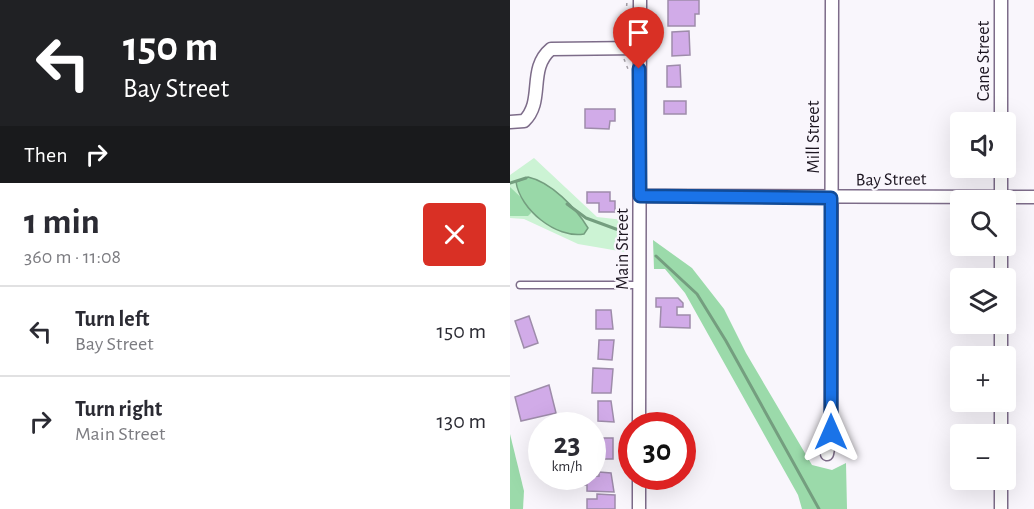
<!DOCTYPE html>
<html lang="en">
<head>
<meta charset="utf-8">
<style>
	body { margin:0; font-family:"Alegreya Sans",sans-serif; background:#f2f2f3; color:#2b2b33; height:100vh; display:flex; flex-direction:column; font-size:22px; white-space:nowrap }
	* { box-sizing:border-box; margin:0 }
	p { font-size:20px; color:#7c7c81 }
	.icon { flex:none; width:33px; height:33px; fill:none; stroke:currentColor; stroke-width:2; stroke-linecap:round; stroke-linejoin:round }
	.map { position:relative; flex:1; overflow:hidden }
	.side { display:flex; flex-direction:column; background:#fff; width:510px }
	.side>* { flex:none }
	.banner { background:#202124; color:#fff; overflow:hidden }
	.buttons { position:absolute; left:440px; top:112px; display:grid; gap:12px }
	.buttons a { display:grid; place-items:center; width:66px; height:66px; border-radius:6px; background:#fff; box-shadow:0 6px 24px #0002; font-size:30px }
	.speed { position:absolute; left:18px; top:412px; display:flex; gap:12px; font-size:30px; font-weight:700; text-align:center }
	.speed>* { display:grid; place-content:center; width:78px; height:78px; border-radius:50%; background:#fff; box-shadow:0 6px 24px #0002; line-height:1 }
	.speed small { font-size:15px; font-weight:400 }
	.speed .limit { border:9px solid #d22; background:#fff; color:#111 }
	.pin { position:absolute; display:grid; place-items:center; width:51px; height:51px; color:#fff; margin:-62px -26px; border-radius:50% 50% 50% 0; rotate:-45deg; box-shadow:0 0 6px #0007 }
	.pin .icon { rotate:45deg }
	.me { position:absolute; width:66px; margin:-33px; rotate:0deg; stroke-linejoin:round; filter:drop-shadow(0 0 4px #0008) }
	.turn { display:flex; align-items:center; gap:21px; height:126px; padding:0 24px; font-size:27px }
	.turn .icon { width:78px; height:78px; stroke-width:2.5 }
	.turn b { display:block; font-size:42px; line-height:51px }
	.then { display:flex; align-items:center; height:57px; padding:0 24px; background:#0003; gap:12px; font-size:22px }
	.round { display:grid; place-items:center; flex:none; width:63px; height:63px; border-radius:6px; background:#f2f2f3 }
	.headline { display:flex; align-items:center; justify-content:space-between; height:102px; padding:0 24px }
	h1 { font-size:36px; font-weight:700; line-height:45px }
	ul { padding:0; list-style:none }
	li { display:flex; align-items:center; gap:18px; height:90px; padding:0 24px; border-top:2px solid #e1e1e2 }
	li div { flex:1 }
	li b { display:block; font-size:22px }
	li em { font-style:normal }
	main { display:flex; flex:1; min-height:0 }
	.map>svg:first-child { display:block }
	.green { fill:#ccf3d4 }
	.forest { fill:#9bdaaa }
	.water { fill:#99d8a8; stroke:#749e7f; stroke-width:1.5 }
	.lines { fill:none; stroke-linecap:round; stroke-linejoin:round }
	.stream { stroke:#749e7f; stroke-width:3 }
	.building { fill:#d1abe8; stroke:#9e8caa; stroke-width:1.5 }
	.lane-casing { stroke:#7d6c89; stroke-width:9 }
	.street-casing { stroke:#7d6c89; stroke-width:15 }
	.path { stroke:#a39ea6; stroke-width:1.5; stroke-dasharray:3 4.5; stroke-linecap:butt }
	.lane { stroke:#fff; stroke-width:6 }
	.street { stroke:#fff; stroke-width:12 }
	.route-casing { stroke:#114b97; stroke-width:15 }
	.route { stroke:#1a73e8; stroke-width:10 }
	.labels { text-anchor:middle; stroke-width:4.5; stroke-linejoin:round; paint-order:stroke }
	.street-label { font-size:18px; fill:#1c1520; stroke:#f9f6fc }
</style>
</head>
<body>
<main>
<section class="side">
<div class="banner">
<div class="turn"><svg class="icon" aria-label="left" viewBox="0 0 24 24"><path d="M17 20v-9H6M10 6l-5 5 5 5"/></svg><div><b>150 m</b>Bay Street</div></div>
<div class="then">Then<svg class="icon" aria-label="right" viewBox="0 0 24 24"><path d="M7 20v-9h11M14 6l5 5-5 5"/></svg></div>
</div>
<div class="headline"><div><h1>1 min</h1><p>360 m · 11:08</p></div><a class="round" style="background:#d93025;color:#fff"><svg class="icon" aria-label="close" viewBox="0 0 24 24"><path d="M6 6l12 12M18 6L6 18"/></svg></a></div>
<ul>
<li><svg class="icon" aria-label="left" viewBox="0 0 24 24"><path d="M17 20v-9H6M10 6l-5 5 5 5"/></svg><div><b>Turn left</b><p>Bay Street</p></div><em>150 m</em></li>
<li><svg class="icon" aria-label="right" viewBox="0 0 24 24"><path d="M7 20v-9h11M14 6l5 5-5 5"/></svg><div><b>Turn right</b><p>Main Street</p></div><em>130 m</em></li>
</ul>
</section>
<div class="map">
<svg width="524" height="509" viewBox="0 0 524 509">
	<rect width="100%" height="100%" fill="#f9f6fc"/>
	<!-- green -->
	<polygon class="green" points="24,158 87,217 114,220 115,252 68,244 14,219 0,218 0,175"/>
	<!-- forest -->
	<g class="forest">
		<polygon points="0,187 19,205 21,213 18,216 0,216"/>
		<polygon points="143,240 182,268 214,309 236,353 302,465 322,470 336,463 337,509 292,509 288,495 175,293 155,269 144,269"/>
		<polygon points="0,434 14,491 13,509 0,509"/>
	</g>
	<!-- water -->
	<path class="water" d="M 18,177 C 41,182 66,208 78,228 L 74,234 C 46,239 10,209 6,182 Z"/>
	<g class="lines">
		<!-- stream -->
		<g class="stream">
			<polyline points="0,183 16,178"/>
			<polyline points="57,204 76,218 114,232"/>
			<polyline points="146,256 187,294 216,341 309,509"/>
		</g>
	</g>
	<!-- building -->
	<g class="building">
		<polygon points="158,0 189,0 189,14 185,14 185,26 158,26"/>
		<polygon points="179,31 180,55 162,56 162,32"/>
		<polygon points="170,65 171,87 157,87 157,66"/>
		<rect x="154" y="101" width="22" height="13"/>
		<polygon points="75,109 105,109 105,121 100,121 99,129 75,128"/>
		<polygon points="77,192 100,192 100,201 105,201 105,212 89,212 89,203 77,203"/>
		<polygon points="146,298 168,298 173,303 173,307 167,307 167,315 180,315 180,328 150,327 151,307 146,307"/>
		<polygon points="86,310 101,310 103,329 86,329"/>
		<polygon points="19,316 28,343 14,348 5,321"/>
		<polygon points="89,340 104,340 102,360 88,359"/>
		<polygon points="83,368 103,369 101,393 82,393"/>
		<polygon points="39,385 46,413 11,421 5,397"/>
		<polygon points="88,401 101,401 104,422 88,421"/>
		<rect x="89" y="438" width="14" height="21"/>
		<polygon points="89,472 101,473 104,492 77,491 77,485 73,485 73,477 89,476"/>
		<polygon points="87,494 105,495 105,509 77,509 77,499 87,499"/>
	</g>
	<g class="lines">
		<!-- lane casing -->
		<g class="lane-casing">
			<polyline id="lane" points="10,285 130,285"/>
		</g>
		<!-- street casing -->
		<g class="street-casing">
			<g id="street">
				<path d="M 0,122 L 14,121 C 35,101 17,69 41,49 L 129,48"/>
				<polyline points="491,123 491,0"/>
				<polyline points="130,196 524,197"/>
				<polyline points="491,201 491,168"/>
				<polyline points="491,279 491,246"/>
				<polyline points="491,357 491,324"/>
				<polyline points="129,426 130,0"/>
				<polyline points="491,435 491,402"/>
				<polyline points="317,454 321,432 322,0"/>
				<polyline points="129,509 129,477"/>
				<polyline points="491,509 491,480"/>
			</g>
		</g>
		<!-- path -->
		<g class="path">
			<polyline points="115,36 117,0"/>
			<polyline points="114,59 118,69"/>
			<polyline points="118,429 119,472"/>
			<polyline points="500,472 500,444"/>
		</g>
		<!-- lane -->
		<use href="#lane" class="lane"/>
		<!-- street -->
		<use href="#street" class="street"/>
	</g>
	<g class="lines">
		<!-- route casing -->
		<g class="route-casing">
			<polyline id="route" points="129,69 130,196 321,198 321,432"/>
		</g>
		<!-- route -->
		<use href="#route" class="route"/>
	</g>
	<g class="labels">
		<!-- street labels -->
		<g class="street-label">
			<text transform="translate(473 61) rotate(-90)" y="6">Cane Street</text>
			<text transform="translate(303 137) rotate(-90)" y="6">Mill Street</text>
			<text transform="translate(381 179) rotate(-1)" y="6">Bay Street</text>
			<text transform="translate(112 249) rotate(-90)" y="6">Main Street</text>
		</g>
	</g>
</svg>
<div class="buttons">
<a><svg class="icon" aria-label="sound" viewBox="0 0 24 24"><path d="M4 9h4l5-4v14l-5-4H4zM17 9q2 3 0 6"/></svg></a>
<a><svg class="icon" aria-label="search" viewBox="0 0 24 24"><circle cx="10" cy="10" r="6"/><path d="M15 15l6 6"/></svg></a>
<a><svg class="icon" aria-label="layers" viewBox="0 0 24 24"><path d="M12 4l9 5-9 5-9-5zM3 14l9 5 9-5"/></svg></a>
<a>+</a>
<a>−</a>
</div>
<div class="speed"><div>23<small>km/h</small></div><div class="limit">30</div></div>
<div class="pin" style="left:129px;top:69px;background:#d93025"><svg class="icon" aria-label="arrive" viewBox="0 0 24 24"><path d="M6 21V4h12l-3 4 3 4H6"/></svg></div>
<svg class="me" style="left:321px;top:432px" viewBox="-20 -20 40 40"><path d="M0-17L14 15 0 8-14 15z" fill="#1a73e8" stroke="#fff" stroke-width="4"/></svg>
</div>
</main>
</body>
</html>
